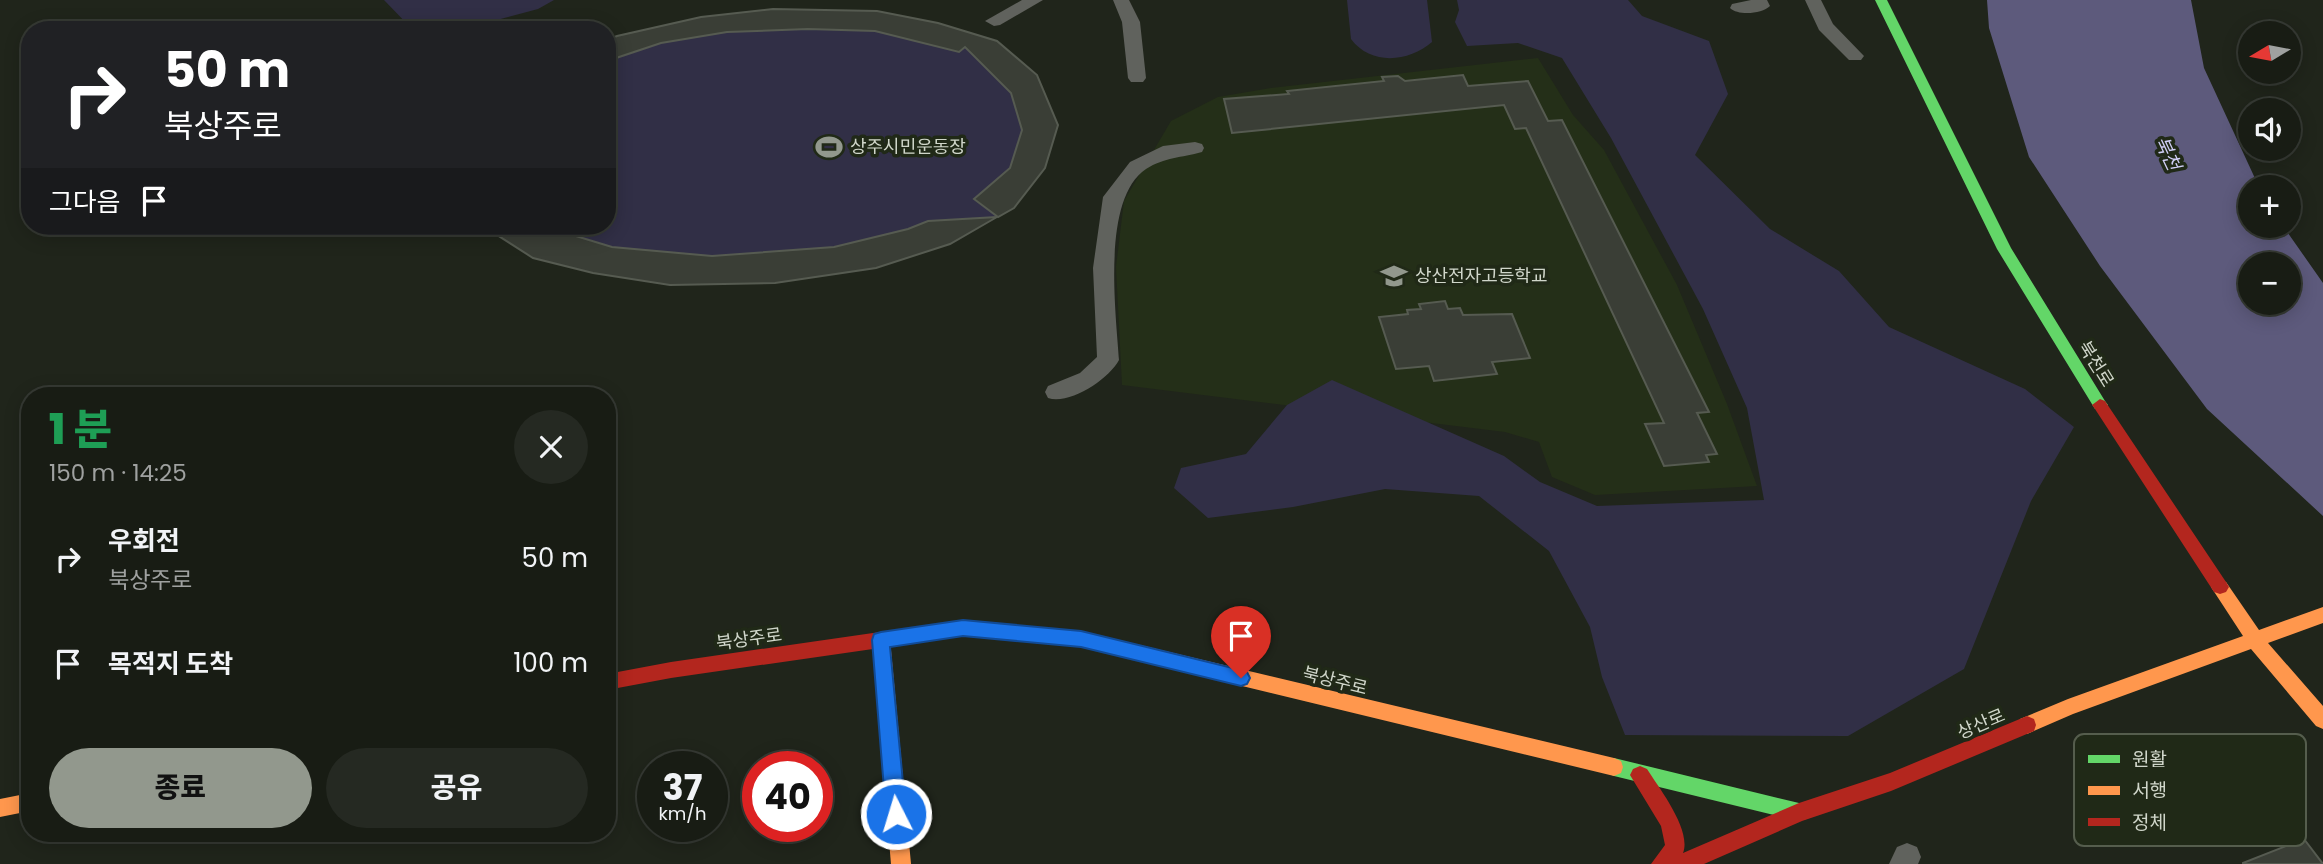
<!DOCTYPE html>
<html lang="ko">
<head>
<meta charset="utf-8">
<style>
	body { margin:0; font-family:Poppins,"Noto Sans KR",sans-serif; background:#252922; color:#f1f3f6; height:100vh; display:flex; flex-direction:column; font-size:26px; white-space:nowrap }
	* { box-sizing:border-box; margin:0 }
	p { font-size:23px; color:#9fa1a0 }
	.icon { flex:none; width:38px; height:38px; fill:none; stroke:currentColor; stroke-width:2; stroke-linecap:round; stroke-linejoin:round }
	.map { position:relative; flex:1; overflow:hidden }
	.details { position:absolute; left:21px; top:387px; width:595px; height:455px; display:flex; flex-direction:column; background:#181c14; border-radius:28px; box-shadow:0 4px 18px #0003,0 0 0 2px #363a34 }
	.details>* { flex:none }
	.hud { position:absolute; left:21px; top:21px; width:595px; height:214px; border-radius:28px; box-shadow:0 4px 18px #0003,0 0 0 2px #363a34; background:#202124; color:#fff; overflow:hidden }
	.needle { width:46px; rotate:260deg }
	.tools { position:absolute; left:2238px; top:21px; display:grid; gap:14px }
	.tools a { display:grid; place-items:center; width:63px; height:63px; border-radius:50%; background:#181c14; box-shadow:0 4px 18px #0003,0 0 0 2px #363a34; font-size:35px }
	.speed { position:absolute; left:637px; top:751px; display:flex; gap:14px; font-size:35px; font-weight:700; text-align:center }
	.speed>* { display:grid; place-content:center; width:91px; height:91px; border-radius:50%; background:#181c14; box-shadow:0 4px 18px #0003,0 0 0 2px #363a34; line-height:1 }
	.speed small { font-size:18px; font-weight:400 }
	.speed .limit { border:10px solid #d22; background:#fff; color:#111 }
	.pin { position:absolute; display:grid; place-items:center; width:60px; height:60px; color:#fff; margin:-72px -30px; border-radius:50% 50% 50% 0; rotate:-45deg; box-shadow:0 0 7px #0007 }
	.pin .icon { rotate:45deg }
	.me { position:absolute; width:77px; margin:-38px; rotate:355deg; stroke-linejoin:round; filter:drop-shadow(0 0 5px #0008) }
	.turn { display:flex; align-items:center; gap:24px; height:147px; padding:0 28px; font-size:32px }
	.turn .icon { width:91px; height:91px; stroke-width:2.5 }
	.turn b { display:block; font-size:49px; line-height:60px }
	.then { display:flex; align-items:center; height:66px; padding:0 28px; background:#0003; gap:14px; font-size:26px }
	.round { display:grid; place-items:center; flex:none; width:74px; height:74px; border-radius:37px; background:#252922 }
	.headline { display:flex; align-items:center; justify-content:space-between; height:119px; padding:0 28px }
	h1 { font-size:42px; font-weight:800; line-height:52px; color:#1e9e55 }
	.action { display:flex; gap:14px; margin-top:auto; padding:14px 28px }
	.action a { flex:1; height:80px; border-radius:42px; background:#92988d; color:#111; font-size:28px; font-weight:800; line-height:80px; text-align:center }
	.action a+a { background:#252922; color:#f1f3f6 }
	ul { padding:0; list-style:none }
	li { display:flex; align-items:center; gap:21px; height:105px; padding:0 28px }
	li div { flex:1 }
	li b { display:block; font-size:26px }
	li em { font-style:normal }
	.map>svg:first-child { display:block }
	.built { fill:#242f18 }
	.green { fill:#312f46 }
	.water { fill:#5d5a7c; fill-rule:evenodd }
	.building { fill:#3a3e36; stroke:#565b51; stroke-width:2 }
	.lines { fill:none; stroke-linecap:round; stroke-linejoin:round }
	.street { fill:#60625d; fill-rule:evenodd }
	.fast { fill:#63d668; fill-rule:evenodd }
	.slow { fill:#ff974d; fill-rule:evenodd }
	.jam { fill:#b3261e; fill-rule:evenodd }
	.route { fill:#1a73e8; stroke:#114b97; stroke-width:2 }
	.labels { text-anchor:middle; stroke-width:7; stroke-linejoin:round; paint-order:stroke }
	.poi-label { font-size:18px; fill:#d0d6ca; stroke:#202917; text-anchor:start }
	.street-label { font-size:18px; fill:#d0d6ca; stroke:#202917 }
	.water-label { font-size:19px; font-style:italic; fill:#d0cef6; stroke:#202917 }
	.key { fill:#202917; stroke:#555d4d; stroke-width:2 }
	.key-label { font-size:19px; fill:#d0d6ca }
</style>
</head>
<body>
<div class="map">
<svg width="2323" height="864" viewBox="0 0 2323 864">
	<rect width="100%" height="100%" fill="#20251b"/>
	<!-- built -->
	<polygon class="built" points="1538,58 1573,115 1604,150 1677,285 1727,404 1757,486 1595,495 1552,477 1539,442 1505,432 1122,385 1116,267 1124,201 1171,121 1218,97 1271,88"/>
	<!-- green -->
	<g class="green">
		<polygon points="384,0 554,0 538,9 489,22 447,21 428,30 413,30"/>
		<path d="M 1347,0 L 1427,0 L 1432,42 C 1409,62 1371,66 1351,39 Z"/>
		<polygon points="1457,0 1628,0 1642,16 1709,41 1728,94 1695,155 1770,229 1839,271 1889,327 2025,389 2074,427 2031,501 1964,669 1848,736 1625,735 1602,677 1590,627 1549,551 1479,496 1385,489 1293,507 1208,518 1174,488 1181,468 1246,454 1287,405 1332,380 1504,456 1540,482 1597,506 1764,500 1747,408 1703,309 1611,138 1562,58 1518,43 1467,46 1455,22 1459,10"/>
		<polygon points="773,9 938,23 997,41 1037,75 1014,208 950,244 876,268 775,283 670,285 593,273 533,258 483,226 607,226 607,40 701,17"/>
	</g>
	<!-- water -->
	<path class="water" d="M 1987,0 L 2191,0 L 2204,68 L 2259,187 L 2250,187 L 2250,226 L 2283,226 L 2323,283 L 2323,516 L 2207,409 L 2100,266 L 2029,157 L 1989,28 ZM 2250,264 L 2289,264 L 2289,303 L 2250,303 Z"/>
	<!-- building -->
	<g class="building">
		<polygon points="773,9 877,11 938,23 997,41 1037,75 1058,125 1045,168 1014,208 998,217 974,199 1010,168 1022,130 1011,93 965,47 959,52 875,31 808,29 727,32 661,43 607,61 607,40 617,36 701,17"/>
		<polygon points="1463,75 1468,86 1528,81 1548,121 1562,120 1709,412 1697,413 1717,454 1706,455 1709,462 1664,466 1645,424 1664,423 1526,128 1515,129 1504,105 1232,133 1224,99 1289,94 1287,91 1384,81 1382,77 1398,76 1405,81"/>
		<polygon points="997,217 950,244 876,268 775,283 670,285 593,273 533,258 483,226 543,226 612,247 712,256 834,247 908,229 928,221"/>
		<polygon points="1445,301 1448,309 1460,308 1463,315 1512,314 1530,358 1492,362 1497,374 1434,381 1429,366 1396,369 1379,317 1408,314 1407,310 1421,309 1419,304"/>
		<polygon points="2304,839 2323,864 2243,864 2243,863"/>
	</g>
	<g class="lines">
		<!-- street -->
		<g class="street">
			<polygon points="1022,0 1043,0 1000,25 994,26 985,21"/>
			<polygon points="1113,0 1129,0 1140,22 1146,78 1143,82 1131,82 1128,78 1122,22"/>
			<path d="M 1751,0 L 1767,0 L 1770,6 C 1762,14 1738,16 1730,8 L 1732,4 Z"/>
			<polygon points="1805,0 1821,0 1833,24 1864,56 1861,60 1849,60 1819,30"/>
			<path d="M 1195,142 L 1202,144 L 1204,148 L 1202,152 C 1181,158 1165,157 1146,169 C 1101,199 1116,313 1119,360 C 1109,379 1070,405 1048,398 L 1045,392 L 1048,386 L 1080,373 L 1097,357 L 1093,268 L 1103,197 L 1130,162 L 1163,146 Z"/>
			<polygon points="1907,843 1917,847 1921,857 1918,864 1889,864 1897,847"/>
		</g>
		<!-- fast -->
		<g class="fast">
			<polygon points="1875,0 1887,0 2011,248 2105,401 2108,405 2105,409 2095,409 1997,249"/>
			<polygon points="1614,758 1799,803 1806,805 1809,812 1806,819 1799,821 1614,776 1607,773 1605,767 1607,761"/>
		</g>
		<!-- slow -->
		<g class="slow">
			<polygon points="2220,580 2226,582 2259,630 2323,607 2323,623 2268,643 2323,706 2323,729 2316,726 2251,649 2073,714 2027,734 2020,731 2018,725 2020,719 2068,699 2243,636 2211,587 2214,582"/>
			<polygon points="1035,627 1081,631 1614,758 1621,761 1623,767 1621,773 1614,776 1081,647 1035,643 1029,641 1026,635 1029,629"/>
			<polygon points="881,632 887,634 890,640 911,864 891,864 872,640 875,634"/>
			<polygon points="30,793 30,811 0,817 0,799"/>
		</g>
		<!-- jam -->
		<g class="jam">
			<polygon points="2100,399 2105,401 2226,582 2229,587 2226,592 2220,594 2214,592 2095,409 2092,405"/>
			<polygon points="963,620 1035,627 1041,629 1044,635 1041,641 1035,643 963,636 671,678 607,690 607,674 671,662"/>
			<path d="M 2027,716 L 2034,719 L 2036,725 L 2034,731 L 1891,791 L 1802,821 L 1704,864 L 1651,864 L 1665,845 L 1661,826 L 1630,775 L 1633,769 L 1640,766 L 1647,769 C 1659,788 1692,830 1683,853 L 1799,803 L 1890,773 Z"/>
		</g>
	</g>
	<!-- route -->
	<polygon class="route" points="963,620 1081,631 1241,670 1247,672 1250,678 1247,684 1241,686 1081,647 963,636 890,647 906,814 903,821 896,824 889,821 886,814 872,640 874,634 881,632"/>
	<!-- icons -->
	<defs>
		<g id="stadium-bare" transform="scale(2.1)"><path d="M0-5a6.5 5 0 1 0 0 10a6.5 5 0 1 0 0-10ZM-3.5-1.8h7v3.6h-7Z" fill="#92988d" stroke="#202917" stroke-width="2.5" paint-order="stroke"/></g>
		<g id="school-bare" transform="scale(2.1)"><path d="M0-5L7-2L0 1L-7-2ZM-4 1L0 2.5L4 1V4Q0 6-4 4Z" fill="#92988d" stroke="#202917" stroke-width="2.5" paint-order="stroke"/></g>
	</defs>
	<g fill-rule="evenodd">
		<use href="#stadium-bare" x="829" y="147"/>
		<use href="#school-bare" x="1394" y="276"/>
	</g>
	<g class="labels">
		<!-- poi labels -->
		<g class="poi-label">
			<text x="850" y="153">상주시민운동장</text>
			<text x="1415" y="282">상산전자고등학교</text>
		</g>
		<!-- street labels -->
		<g class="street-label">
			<text transform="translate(2096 364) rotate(58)" y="6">북천로</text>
			<text transform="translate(749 639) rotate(-8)" y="6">북상주로</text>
			<text transform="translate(1335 681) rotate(14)" y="6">북상주로</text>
			<text transform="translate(1981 724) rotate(-23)" y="6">상산로</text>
		</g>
		<!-- water labels -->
		<g class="water-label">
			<text transform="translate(2168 153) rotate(65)" y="7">북천</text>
		</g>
	</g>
	<!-- legend -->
	<rect x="2074" y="734" width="232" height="112" rx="10" class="key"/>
	<rect x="2088" y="755" width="32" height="8" fill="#63d668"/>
	<rect x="2088" y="786" width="32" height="9" fill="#ff974d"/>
	<rect x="2088" y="818" width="32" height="8" fill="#b3261e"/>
	<g class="key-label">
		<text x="2132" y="766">원활</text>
		<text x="2132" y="797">서행</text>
		<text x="2132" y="829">정체</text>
	</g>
</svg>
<div class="tools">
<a><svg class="needle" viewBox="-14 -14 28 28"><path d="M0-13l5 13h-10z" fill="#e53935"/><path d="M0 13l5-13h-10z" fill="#9fa1a0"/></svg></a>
<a><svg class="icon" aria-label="sound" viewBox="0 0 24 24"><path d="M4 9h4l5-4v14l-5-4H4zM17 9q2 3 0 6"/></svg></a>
<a>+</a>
<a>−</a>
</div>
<div class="speed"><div>37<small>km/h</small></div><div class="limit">40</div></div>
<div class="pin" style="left:1241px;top:678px;background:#d93025"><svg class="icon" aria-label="arrive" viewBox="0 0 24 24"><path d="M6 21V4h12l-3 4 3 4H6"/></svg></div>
<svg class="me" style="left:896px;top:814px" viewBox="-20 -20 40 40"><circle r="17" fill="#1a73e8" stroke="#fff" stroke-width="3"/><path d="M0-11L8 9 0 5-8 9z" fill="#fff"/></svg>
<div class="hud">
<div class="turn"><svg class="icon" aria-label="right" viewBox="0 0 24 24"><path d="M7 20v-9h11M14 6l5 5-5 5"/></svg><div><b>50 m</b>북상주로</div></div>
<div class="then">그다음<svg class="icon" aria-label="arrive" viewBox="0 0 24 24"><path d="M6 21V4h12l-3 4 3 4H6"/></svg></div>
</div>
<section class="details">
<div class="headline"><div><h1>1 분</h1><p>150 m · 14:25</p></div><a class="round"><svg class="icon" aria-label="close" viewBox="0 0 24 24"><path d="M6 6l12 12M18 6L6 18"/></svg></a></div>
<ul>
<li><svg class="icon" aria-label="right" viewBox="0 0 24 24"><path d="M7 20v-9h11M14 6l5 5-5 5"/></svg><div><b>우회전</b><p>북상주로</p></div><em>50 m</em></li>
<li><svg class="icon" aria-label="arrive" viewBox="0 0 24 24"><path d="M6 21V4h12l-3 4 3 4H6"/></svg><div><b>목적지 도착</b></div><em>100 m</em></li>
</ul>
<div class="action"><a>종료</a><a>공유</a></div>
</section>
</div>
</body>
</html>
